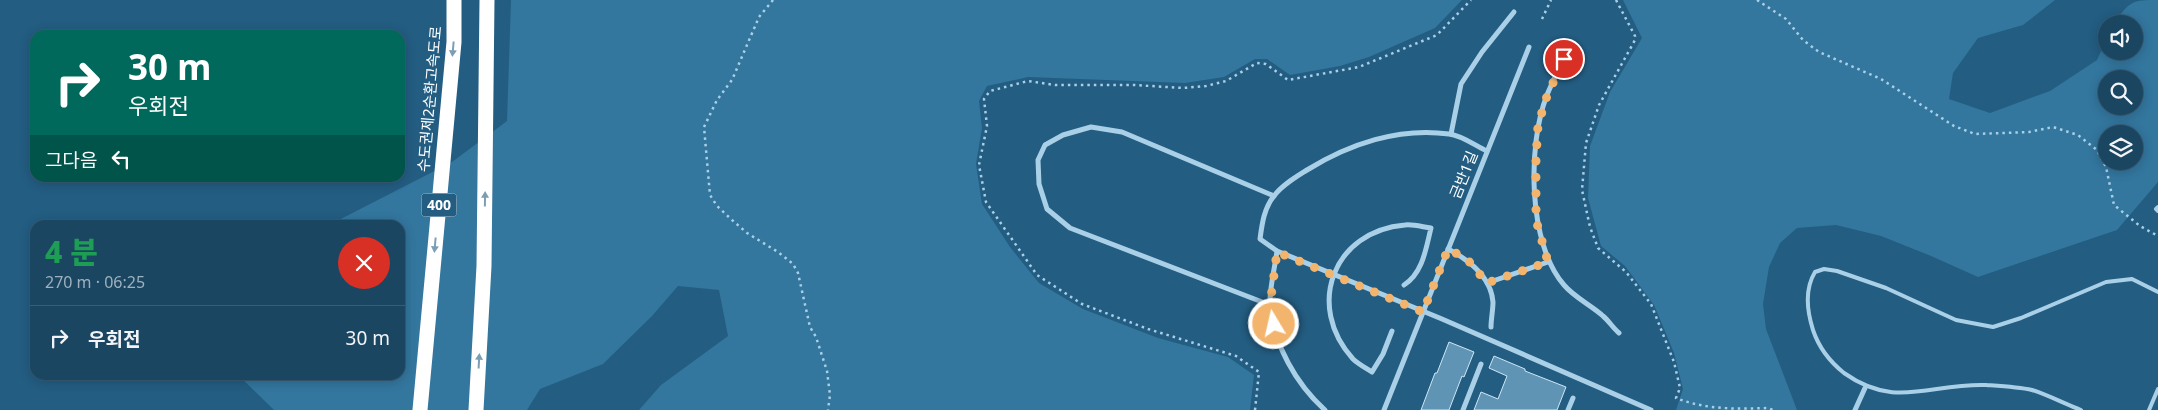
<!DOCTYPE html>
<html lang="ko">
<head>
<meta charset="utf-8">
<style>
	body { margin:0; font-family:"Noto Sans","Noto Sans KR",sans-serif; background:#27506b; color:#f1f3f6; height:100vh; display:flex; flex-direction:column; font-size:19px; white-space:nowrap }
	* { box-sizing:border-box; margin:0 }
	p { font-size:16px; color:#9fb1be }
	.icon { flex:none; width:28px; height:28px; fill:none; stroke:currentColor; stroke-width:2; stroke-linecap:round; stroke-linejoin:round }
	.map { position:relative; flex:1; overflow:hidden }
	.panel { position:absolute; left:30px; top:220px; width:375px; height:160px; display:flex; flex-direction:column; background:#1a4662; border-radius:15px; box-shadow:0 2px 12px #0003,0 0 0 1px #385e77 }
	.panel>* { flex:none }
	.banner { position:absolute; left:30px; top:30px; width:375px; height:152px; border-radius:15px; box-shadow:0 2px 12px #0003,0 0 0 1px #385e77; background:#00695c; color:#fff; overflow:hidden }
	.controls { position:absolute; left:2098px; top:15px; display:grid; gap:10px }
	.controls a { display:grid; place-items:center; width:45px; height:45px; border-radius:50%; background:#1a4662; box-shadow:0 2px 12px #0003,0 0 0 1px #385e77; font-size:25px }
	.pin { position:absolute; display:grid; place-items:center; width:42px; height:42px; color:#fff; margin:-21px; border:2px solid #fff; border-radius:50%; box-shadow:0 1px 5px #0007 }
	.me { position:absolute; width:55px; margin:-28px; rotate:351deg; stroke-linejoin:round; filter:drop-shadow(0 0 4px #0008) }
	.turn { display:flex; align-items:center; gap:18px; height:105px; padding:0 15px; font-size:22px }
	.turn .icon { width:65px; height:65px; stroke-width:2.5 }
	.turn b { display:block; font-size:35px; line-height:42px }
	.then { display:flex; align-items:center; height:48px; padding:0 15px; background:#0003; gap:10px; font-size:19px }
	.round { display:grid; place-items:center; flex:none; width:52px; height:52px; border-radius:26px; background:#27506b }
	.headline { display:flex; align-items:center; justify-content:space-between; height:85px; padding:0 15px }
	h1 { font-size:30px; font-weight:800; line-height:38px; color:#1e9e55 }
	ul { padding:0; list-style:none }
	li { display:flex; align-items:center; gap:15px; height:65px; padding:0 15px; border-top:1px solid #385e77 }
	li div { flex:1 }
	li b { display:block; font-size:19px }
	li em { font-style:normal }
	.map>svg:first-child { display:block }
	.green { fill:#33769e; fill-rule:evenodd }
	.building { fill:#6094b4; stroke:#cee7f6 }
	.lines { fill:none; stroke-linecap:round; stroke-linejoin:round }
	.path { stroke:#aad0e8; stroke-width:2.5; stroke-dasharray:2.5 4; stroke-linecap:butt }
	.service { stroke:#aad0e8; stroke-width:4 }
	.minor { stroke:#aad0e8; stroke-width:5 }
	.motorway { stroke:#fff; stroke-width:15 }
	.oneway { fill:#7b9eb4 }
	.route { stroke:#f3b56d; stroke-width:9; stroke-dasharray:0 16.2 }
	.labels { text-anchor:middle; stroke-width:4; stroke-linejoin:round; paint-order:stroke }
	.shield { fill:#235d82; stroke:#bdceda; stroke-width:1 }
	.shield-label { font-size:14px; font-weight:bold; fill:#fff }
	.street-label { font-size:15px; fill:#fff; stroke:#235d82 }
</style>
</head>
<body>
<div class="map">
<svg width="2158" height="410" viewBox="0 0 2158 410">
	<rect width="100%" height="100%" fill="#235d82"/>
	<!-- green -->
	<g class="green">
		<polygon points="511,0 1462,0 1435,28 1369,57 1340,66 1290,75 1267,59 1255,59 1224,77 1185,83 1028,77 987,86 979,101 982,128 976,164 982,204 1010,247 1039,283 1083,309 1158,338 1228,357 1254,375 1250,410 639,410 661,385 728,336 719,290 678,286 652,316 603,364 540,389 527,410 274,410 238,375 400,375 400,225 329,225 452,162 507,121"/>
		<path d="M 1623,0 L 2055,0 L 2023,25 L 1978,38 L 1953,73 L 1949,99 L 1990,113 L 2050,91 L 2097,60 L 2106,40 L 2106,51 L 2134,51 L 2134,24 L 2113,24 L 2115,21 C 2131,1 2132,0 2158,0 L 2158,182 L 2117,230 L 1978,277 L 1931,256 L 1881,236 L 1836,225 L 1797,228 L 1780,243 L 1769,267 L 1763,304 L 1766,329 L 1797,410 L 1676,410 L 1683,389 L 1674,353 L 1654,305 L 1625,266 L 1601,246 L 1588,198 L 1590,146 L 1610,92 L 1642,38 ZM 2106,79 L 2134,79 L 2134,106 L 2106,106 ZM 2106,134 L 2134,134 L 2134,161 L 2106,161 Z"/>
	</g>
	<!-- building -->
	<g class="building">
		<polygon points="1449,342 1474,352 1464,377 1462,376 1449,410 1421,410 1435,373 1437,373"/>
		<polygon points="1494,356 1525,369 1525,371 1566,387 1557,410 1474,410 1481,392 1498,399 1507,376 1489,368"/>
	</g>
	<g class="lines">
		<!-- path -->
		<g class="path">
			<polyline points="773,0 759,17 732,80 717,100 704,127 710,195 717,206 732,220 747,233 778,252 793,264 798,273 810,327 816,337 827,371 830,395 828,410"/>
			<path d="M 1616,0 L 1635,36 L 1635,40 L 1599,105 L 1586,143 L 1582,190 L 1590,227 L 1598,248 L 1626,272 L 1651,304 L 1674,362 L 1680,388 L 1676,398 C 1706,410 1737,409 1768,408 L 1773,410"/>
			<polyline points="1757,0 1786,19 1803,40 1819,52 1881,79 1954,126 1975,134 2029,132 2053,127 2078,135 2097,150 2106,167 2114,205 2140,226 2158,236"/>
			<polyline points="1542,19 1551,0"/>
			<polyline points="1255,410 1259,372 1236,356 1148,329 1082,304 1037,275 986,202 979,165 987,126 984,99 990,91 1028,81 1055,85 1134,85 1183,88 1206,86 1226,81 1257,63 1266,64 1288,80 1359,67 1437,35 1471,0"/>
		</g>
		<!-- service -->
		<g class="service">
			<polyline points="2158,207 2156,209 2158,211"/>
			<path d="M 2081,410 C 2065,404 2048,395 2032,390 C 2018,387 2000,386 1986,385 C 1930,383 1896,410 1844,373 C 1829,361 1819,348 1813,330 C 1807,311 1804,290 1815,272 L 1824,269 L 1837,271 L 1886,288 L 1956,320 L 1993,327 L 2021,318 L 2106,282 L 2132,279 L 2158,292"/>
			<polyline points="2149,410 2158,389"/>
		</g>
		<!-- minor -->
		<g class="minor">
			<path d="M 1570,43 C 1563,61 1554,78 1547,95 C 1527,145 1528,244 1564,285 C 1575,298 1591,305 1603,316 C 1609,321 1613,328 1619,333"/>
			<polyline points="1451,134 1461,84 1482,52 1514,12"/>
			<path d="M 1487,151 C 1476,146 1461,135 1449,134 C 1399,127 1349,144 1307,170 C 1296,177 1282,185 1274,196 C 1264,208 1262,224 1260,239 L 1277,251 L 1442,319 L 1651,410"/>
			<path d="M 1448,249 C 1469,260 1491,277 1493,302 C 1493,310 1491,319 1491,327"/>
			<path d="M 1277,251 C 1275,267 1269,290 1270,305 C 1274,345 1296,384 1325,410"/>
			<polyline points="1487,283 1548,262"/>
			<polyline points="1270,305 1070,228 1047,209 1039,184 1038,160 1045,145 1063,135 1091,127 1122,132 1274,196"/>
			<path d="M 1392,331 L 1383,354 L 1372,372 C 1366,368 1358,364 1353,359 C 1305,306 1333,231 1405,225 C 1413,224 1423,227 1431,228 C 1426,248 1423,273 1404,285"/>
			<polyline points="1384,410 1529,47"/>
			<polyline points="1463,410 1481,364"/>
			<polyline points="1568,410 1573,398"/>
			<polyline points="1855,410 1865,388"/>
		</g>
		<!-- motorway -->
		<g class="motorway">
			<polyline points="420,410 454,42 454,0"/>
			<polyline points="476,410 484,266 487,0"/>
		</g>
	</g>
	<!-- one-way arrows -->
	<defs><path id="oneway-solid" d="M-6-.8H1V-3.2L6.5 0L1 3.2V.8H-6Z" transform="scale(1.25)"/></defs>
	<g class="oneway">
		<use href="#oneway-solid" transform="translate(453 49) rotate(95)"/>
		<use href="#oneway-solid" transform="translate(485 199) rotate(-89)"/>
		<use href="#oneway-solid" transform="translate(435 245) rotate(95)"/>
		<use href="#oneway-solid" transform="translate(479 361) rotate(-87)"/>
	</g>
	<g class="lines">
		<!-- route -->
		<polyline class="route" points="1274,324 1270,305 1277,252 1423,312 1448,249 1467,259 1487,283 1548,262 1536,220 1536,159 1538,125 1547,96 1564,59"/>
	</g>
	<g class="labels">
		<!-- shield labels -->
		<rect class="shield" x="421.5" y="193.5" width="35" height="23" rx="4"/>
		<g class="shield-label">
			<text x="439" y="210">400</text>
		</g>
		<!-- street labels -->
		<g class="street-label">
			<text transform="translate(430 99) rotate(-85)" y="5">수도권제2순환고속도로</text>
			<text transform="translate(1464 175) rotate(-68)" y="5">금반1길</text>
		</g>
	</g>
</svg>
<div class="controls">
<a><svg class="icon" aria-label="sound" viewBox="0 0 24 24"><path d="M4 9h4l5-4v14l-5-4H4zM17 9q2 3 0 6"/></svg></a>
<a><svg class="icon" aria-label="search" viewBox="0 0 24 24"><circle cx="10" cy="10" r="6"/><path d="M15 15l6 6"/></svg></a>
<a><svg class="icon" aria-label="layers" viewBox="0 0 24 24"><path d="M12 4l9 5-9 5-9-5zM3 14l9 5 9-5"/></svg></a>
</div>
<div class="pin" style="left:1564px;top:59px;background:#d93025"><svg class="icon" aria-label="arrive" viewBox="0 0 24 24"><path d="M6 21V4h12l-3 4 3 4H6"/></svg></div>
<svg class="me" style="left:1274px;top:324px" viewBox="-20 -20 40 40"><circle r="17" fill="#f3b56d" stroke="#fff" stroke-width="3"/><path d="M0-11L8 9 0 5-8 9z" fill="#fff"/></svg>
<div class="banner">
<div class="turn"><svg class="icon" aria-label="right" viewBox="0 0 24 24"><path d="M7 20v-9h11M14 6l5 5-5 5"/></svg><div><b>30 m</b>우회전</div></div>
<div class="then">그다음<svg class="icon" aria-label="left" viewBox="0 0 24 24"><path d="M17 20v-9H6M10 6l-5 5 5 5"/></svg></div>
</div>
<section class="panel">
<div class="headline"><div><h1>4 분</h1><p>270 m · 06:25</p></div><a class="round" style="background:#d93025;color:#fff"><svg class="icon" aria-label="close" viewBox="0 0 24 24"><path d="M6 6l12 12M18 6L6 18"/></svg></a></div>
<ul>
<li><svg class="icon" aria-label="right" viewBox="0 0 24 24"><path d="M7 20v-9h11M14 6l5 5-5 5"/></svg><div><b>우회전</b></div><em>30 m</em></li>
</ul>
</section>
</div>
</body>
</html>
